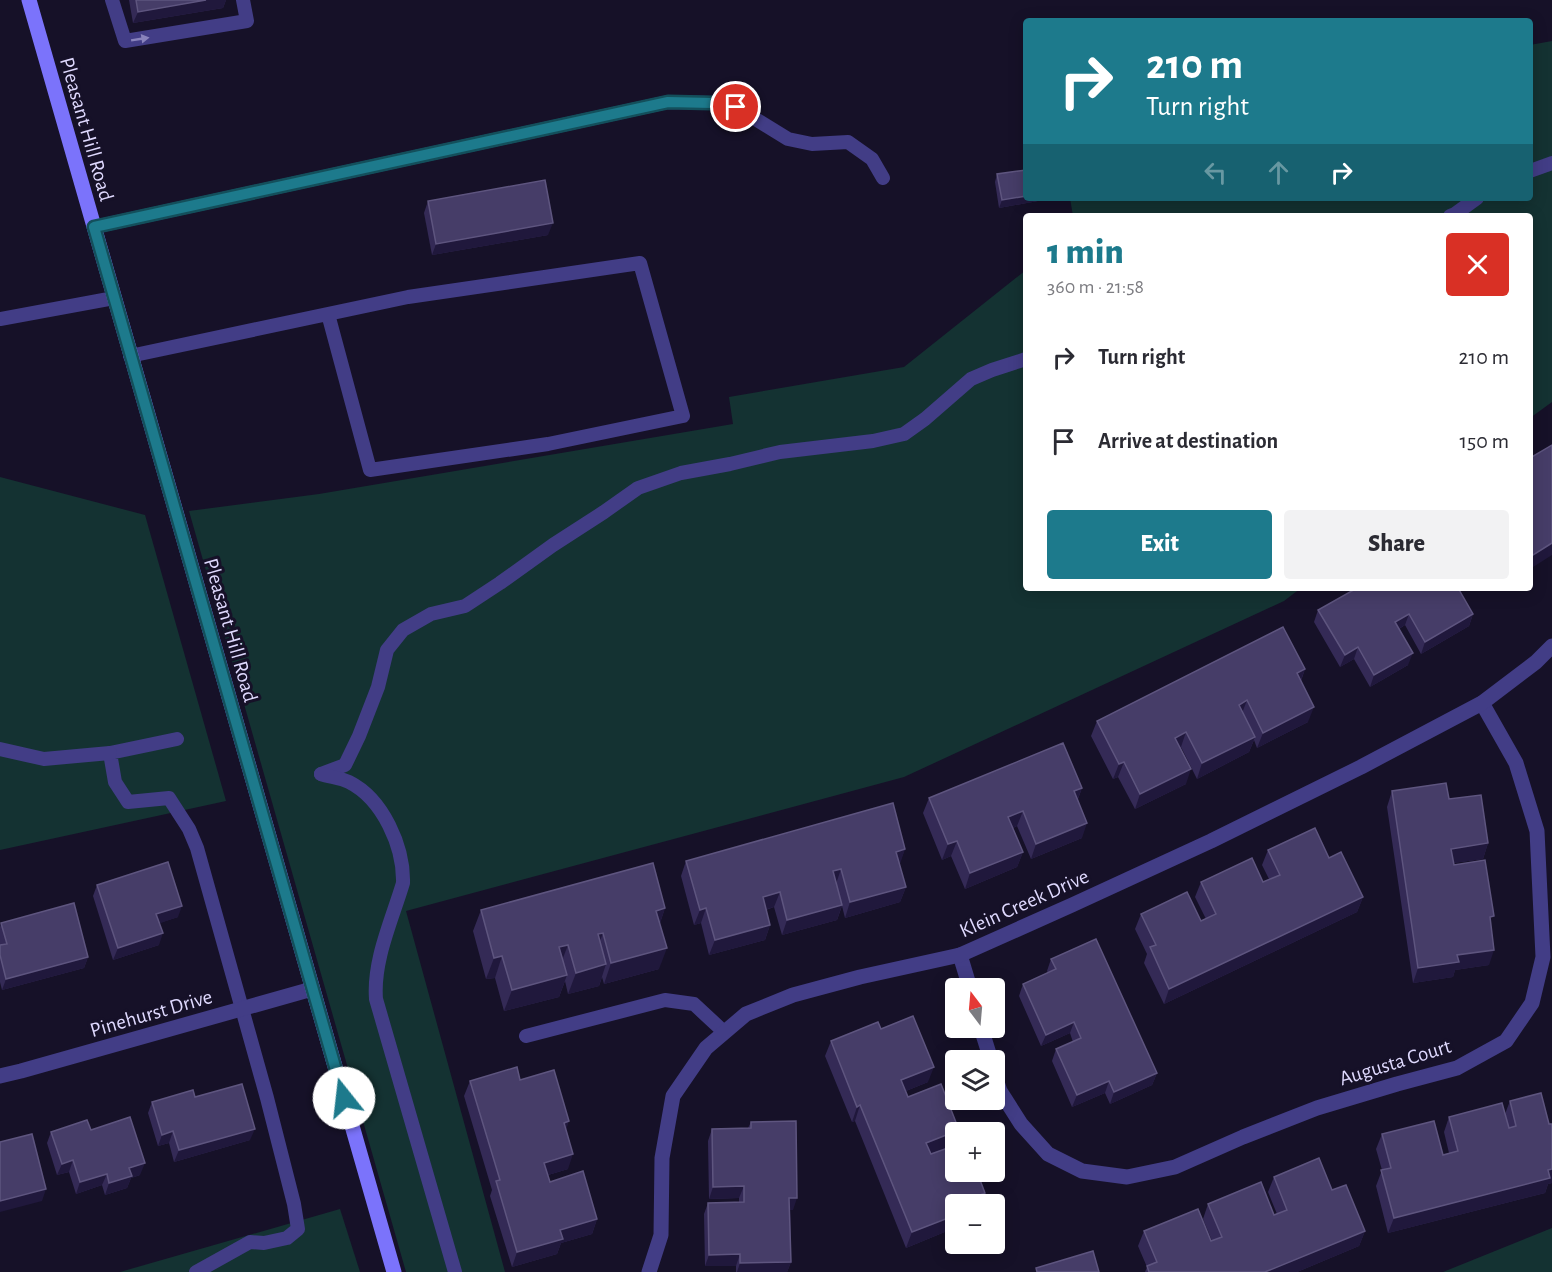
<!DOCTYPE html>
<html lang="en">
<head>
<meta charset="utf-8">
<style>
	body { margin:0; font-family:"Alegreya Sans",sans-serif; background:#f2f2f3; color:#2b2b33; height:100vh; display:flex; flex-direction:column; font-size:22px; white-space:nowrap }
	* { box-sizing:border-box; margin:0 }
	p { font-size:20px; color:#7c7c81 }
	.icon { flex:none; width:33px; height:33px; fill:none; stroke:currentColor; stroke-width:2; stroke-linecap:round; stroke-linejoin:round }
	.map { position:relative; flex:1; overflow:hidden }
	.sheet { position:absolute; left:1023px; top:213px; width:510px; height:378px; display:flex; flex-direction:column; background:#fff; border-radius:6px; box-shadow:0 3px 15px #0003 }
	.sheet>* { flex:none }
	.hud { position:absolute; left:1023px; top:18px; width:510px; height:183px; border-radius:6px; box-shadow:0 3px 15px #0003; background:#1d7a8c; color:#fff; overflow:hidden }
	.needle { width:39px; rotate:344deg }
	.controls { position:absolute; left:945px; top:978px; display:grid; gap:12px }
	.controls a { display:grid; place-items:center; width:60px; height:60px; border-radius:6px; background:#fff; box-shadow:0 3px 15px #0003; font-size:30px }
	.pin { position:absolute; display:grid; place-items:center; width:51px; height:51px; color:#fff; margin:-26px; border:3px solid #fff; border-radius:50%; box-shadow:0 2px 6px #0007 }
	.me { position:absolute; width:66px; margin:-33px; rotate:344deg; stroke-linejoin:round; filter:drop-shadow(0 0 4px #0008) }
	.turn { display:flex; align-items:center; gap:21px; height:126px; padding:0 24px; font-size:27px }
	.turn .icon { width:78px; height:78px; stroke-width:2.5 }
	.turn b { display:block; font-size:42px; line-height:51px }
	.lanes { display:flex; align-items:center; height:57px; padding:0 24px; background:#0003; justify-content:center; gap:30px; direction:ltr }
	.lanes .off { opacity:.35 }
	.round { display:grid; place-items:center; flex:none; width:63px; height:63px; border-radius:6px; background:#f2f2f3 }
	.head { display:flex; align-items:center; justify-content:space-between; height:102px; padding:0 24px }
	h1 { font-size:36px; font-weight:800; line-height:45px; color:#1d7a8c }
	.action { display:flex; gap:12px; margin-top:auto; padding:12px 24px }
	.action a { flex:1; height:69px; border-radius:6px; background:#1d7a8c; color:#fff; font-size:24px; font-weight:800; line-height:69px; text-align:center }
	.action a+a { background:#f2f2f3; color:#2b2b33 }
	ul { padding:0; list-style:none }
	li { display:flex; align-items:center; gap:18px; height:84px; padding:0 24px }
	li div { flex:1 }
	li b { display:block; font-size:22px }
	li em { font-style:normal }
	.map>svg:first-child { display:block }
	.green { fill:#143232 }
	.lines { fill:none; stroke-linecap:round; stroke-linejoin:round }
	.lane { stroke:#423d86; stroke-width:14 }
	.street { stroke:#423d86; stroke-width:15 }
	.secondary { stroke:#7b73fb; stroke-width:15 }
	.wall { fill:#342a56 }
	.shaded-wall { fill:#20183c }
	.building { fill:#463d68; stroke:#5e557f; stroke-width:1.5 }
	.oneway { fill:#8983bc }
	.route-casing { stroke:#134f5b; stroke-width:15 }
	.route { stroke:#1d7a8c; stroke-width:10 }
	.labels { text-anchor:middle; stroke-width:6; stroke-linejoin:round; paint-order:stroke }
	.street-label { font-size:21px; fill:#dfd9fe; stroke:#161128 }
</style>
</head>
<body>
<div class="map">
<svg width="1552" height="1272" viewBox="0 0 1552 1272">
	<rect width="100%" height="100%" fill="#161128"/>
	<!-- green -->
	<g class="green">
		<polygon points="1552,41 1552,402 1530,418 1530,216 1073,216 1070,198 1530,198 1530,45"/>
		<polygon points="1026,270 1026,588 1301,588 1284,601 904,777 406,911 505,1272 406,1272 189,511 319,494 733,424 729,397 904,367"/>
		<polygon points="0,477 145,515 226,801 0,850"/>
		<polygon points="340,1209 360,1272 120,1272"/>
		<polygon points="1552,1228 1552,1272 1443,1272"/>
	</g>
	<g class="lines">
		<!-- lane -->
		<g class="lane">
			<polyline points="112,0 125,41 247,21 243,0"/>
			<polyline points="1530,171 1552,163"/>
			<polyline points="1450,216 1455,214 1477,198"/>
			<polyline points="94,227 668,102 712,103 736,107 788,139 812,144 848,142 872,159 883,178"/>
			<polyline points="0,319 114,298"/>
			<polyline points="130,356 408,297 640,263 683,416 548,444 370,470 328,314"/>
			<polyline points="177,739 110,753 115,782 128,802 169,798 189,829 197,848 267,1098 294,1204 298,1229 287,1238 264,1243 250,1242 196,1272"/>
			<polyline points="0,749 44,759 110,753"/>
			<polyline points="321,774 345,765 359,736 378,687 387,650 403,630 431,614 465,606 500,583 553,545 604,512 638,488 681,473 730,464 780,452 873,441 904,434 925,419 971,379 992,370 1026,359"/>
			<path d="M 321,774 C 330,777 341,778 349,782 C 383,799 404,847 403,883 C 392,920 373,960 376,999 L 455,1272"/>
			<polyline points="526,1036 665,1000 694,1004 724,1032"/>
		</g>
		<!-- street -->
		<g class="street">
			<polyline points="960,955 970,988"/>
			<polyline points="981,1028 991,1060"/>
			<polyline points="994,1073 1000,1091 1021,1124 1048,1154 1082,1171 1127,1177 1175,1167 1243,1137 1317,1108 1397,1084 1457,1068 1506,1041 1532,1003 1543,957 1537,831 1516,763 1482,703"/>
			<polyline points="0,1076 21,1071 312,989"/>
			<polyline points="649,1272 661,1235 662,1158 673,1096 706,1048 746,1014 793,995 860,977 960,955 1072,905 1211,841 1361,767 1482,703 1536,662 1552,646"/>
		</g>
		<!-- secondary -->
		<polyline class="secondary" points="29,0 394,1272"/>
	</g>
	<!-- wall -->
	<g class="wall">
		<polygon points="129,0 226,0 223,8 133,23"/>
		<polygon points="997,174 1038,201 999,208 995,182"/>
		<polygon points="428,201 548,235 432,255 424,213"/>
		<polygon points="1357,588 1459,588 1458,589 1473,614 1469,626 1421,654 1405,625 1399,629 1408,665 1370,687 1354,659 1340,667 1314,622 1318,610"/>
		<polygon points="1305,669 1301,681 1308,722 1257,748 1254,740 1249,752 1197,779 1181,747 1186,784 1135,809 1118,777 1113,779 1091,736 1097,721"/>
		<polygon points="1082,788 1078,799 1082,838 1031,859 1017,826 1013,828 1023,852 1017,867 965,889 951,856 942,860 923,813 929,798"/>
		<polygon points="1392,791 1449,799 1488,843 1483,859 1453,863 1491,924 1489,965 1455,970 1453,977 1413,983 1387,807"/>
		<polygon points="905,849 899,864 906,887 900,902 845,918 842,906 837,920 782,935 774,907 766,910 770,925 765,940 709,955 701,923 694,925 681,876 686,861"/>
		<polygon points="1268,850 1329,858 1363,897 1357,912 1164,1004 1144,963 1147,954 1135,929 1141,914 1201,921 1206,919 1195,897 1201,882 1263,882 1269,879 1262,865"/>
		<polygon points="97,885 178,917 159,923 159,945 113,960 93,896"/>
		<polygon points="665,908 660,923 659,969 604,984 602,977 599,986 568,994 565,981 559,997 504,1011 495,978 486,979 473,931 481,910"/>
		<polygon points="1,923 88,957 84,968 2,990 0,982 0,927"/>
		<polygon points="1051,959 1157,1073 1152,1085 1110,1104 1105,1093 1072,1107 1052,1061 1056,1049 1073,1042 1070,1033 1041,1046 1019,996 1023,984 1048,973 1047,971"/>
		<polygon points="881,1029 928,1082 906,1091 908,1097 956,1132 956,1139 953,1145 956,1204 952,1229 906,1248 855,1121 852,1122 825,1056 831,1041"/>
		<polygon points="520,1080 566,1130 568,1169 548,1175 550,1182 597,1219 592,1234 561,1243 557,1254 512,1267 490,1196 492,1190 464,1096 470,1081"/>
		<polygon points="195,1097 250,1140 174,1162 169,1143 158,1146 148,1113 152,1102"/>
		<polygon points="1510,1101 1549,1124 1552,1124 1552,1183 1548,1184 1545,1193 1388,1233 1376,1186 1382,1170 1376,1149 1382,1134 1443,1155 1449,1153 1444,1132 1449,1117 1505,1114"/>
		<polygon points="751,1122 793,1210 790,1210 791,1262 787,1272 736,1272 736,1266 705,1266 704,1214 708,1203 739,1202 739,1198 709,1199 708,1141 712,1129 748,1128"/>
		<polygon points="91,1130 140,1175 131,1178 127,1188 105,1195 102,1185 76,1194 69,1172 57,1175 47,1143 51,1132"/>
		<polygon points="1274,1177 1332,1190 1365,1231 1359,1246 1297,1272 1145,1272 1147,1267 1138,1246 1144,1231 1212,1241 1203,1219 1208,1204 1274,1215 1277,1214 1268,1192"/>
	</g>
	<!-- shaded-wall -->
	<g class="shaded-wall">
		<polygon points="206,0 226,0 223,8 133,23 138,12"/>
		<polygon points="1026,196 1026,198 1039,198 1038,201 999,208 1002,200"/>
		<polygon points="553,223 548,235 432,255 436,244"/>
		<polygon points="1552,543 1552,555 1530,569 1530,557"/>
		<polygon points="1409,614 1405,625 1390,634 1395,622"/>
		<polygon points="1473,614 1469,626 1421,654 1425,642"/>
		<polygon points="1358,647 1354,659 1340,667 1345,655"/>
		<polygon points="1413,653 1408,665 1370,687 1374,675"/>
		<polygon points="1305,669 1299,685 1297,673"/>
		<polygon points="1247,700 1241,716 1239,705"/>
		<polygon points="1314,707 1308,722 1257,748 1263,733"/>
		<polygon points="1186,732 1181,747 1170,753 1175,738"/>
		<polygon points="1255,737 1249,752 1197,779 1202,763"/>
		<polygon points="1124,762 1118,777 1113,779 1119,764"/>
		<polygon points="1191,769 1186,784 1135,809 1140,794"/>
		<polygon points="1082,788 1076,803 1074,791"/>
		<polygon points="1023,811 1017,826 1003,832 1008,817"/>
		<polygon points="1087,823 1082,838 1031,859 1036,844"/>
		<polygon points="957,841 951,856 942,860 948,844"/>
		<polygon points="1488,843 1483,859 1446,864 1451,849"/>
		<polygon points="905,849 900,864 890,867 896,852"/>
		<polygon points="1023,852 1017,867 965,889 970,873"/>
		<polygon points="841,869 836,884 833,871"/>
		<polygon points="906,887 900,902 845,918 850,902"/>
		<polygon points="780,892 774,907 757,912 763,897"/>
		<polygon points="1363,897 1357,912 1164,1004 1169,989"/>
		<polygon points="842,905 837,920 782,935 787,920"/>
		<polygon points="182,906 178,917 152,926 156,914"/>
		<polygon points="665,908 658,929 656,911"/>
		<polygon points="706,908 701,923 694,925 700,910"/>
		<polygon points="770,925 765,940 709,955 715,940"/>
		<polygon points="163,933 159,945 113,960 118,948"/>
		<polygon points="603,933 595,954 598,934"/>
		<polygon points="568,945 560,966 559,947"/>
		<polygon points="667,948 659,969 604,984 611,963"/>
		<polygon points="1494,950 1489,965 1455,970 1453,977 1413,983 1418,968 1457,955"/>
		<polygon points="502,956 495,978 486,979 494,958"/>
		<polygon points="88,957 84,968 2,990 6,979"/>
		<polygon points="606,964 599,986 568,994 576,973"/>
		<polygon points="567,975 559,997 504,1011 512,990"/>
		<polygon points="1074,1022 1070,1033 1041,1046 1046,1035"/>
		<polygon points="934,1067 928,1082 896,1095 901,1080"/>
		<polygon points="1157,1073 1152,1085 1110,1104 1114,1092"/>
		<polygon points="1109,1081 1105,1093 1072,1107 1077,1095"/>
		<polygon points="860,1105 855,1121 852,1122 857,1107"/>
		<polygon points="569,1121 564,1136 564,1123"/>
		<polygon points="255,1129 250,1140 174,1162 179,1150"/>
		<polygon points="959,1130 958,1132 956,1132 956,1139 953,1145 921,1159 926,1143"/>
		<polygon points="173,1131 169,1143 158,1146 162,1135"/>
		<polygon points="573,1154 568,1169 538,1178 544,1163"/>
		<polygon points="73,1160 69,1172 57,1175 62,1164"/>
		<polygon points="145,1163 140,1175 131,1178 127,1188 105,1195 109,1183 129,1168"/>
		<polygon points="1552,1169 1552,1183 1548,1184 1545,1193 1388,1233 1394,1218"/>
		<polygon points="107,1174 102,1185 76,1194 80,1182"/>
		<polygon points="744,1186 739,1198 709,1199 713,1187"/>
		<polygon points="46,1189 42,1201 0,1212 0,1201"/>
		<polygon points="985,1193 981,1204 956,1204"/>
		<polygon points="789,1198 797,1198 793,1210 785,1210"/>
		<polygon points="956,1205 956,1219 952,1229 906,1248 912,1232"/>
		<polygon points="597,1219 592,1234 561,1243 557,1254 512,1267 517,1252 560,1230"/>
		<polygon points="1365,1231 1359,1246 1297,1272 1265,1272"/>
		<polygon points="740,1254 736,1266 705,1266 709,1255"/>
		<polygon points="791,1262 787,1272 737,1272 740,1263"/>
	</g>
	<!-- building -->
	<g class="building">
		<polygon points="136,0 206,0 138,12"/>
		<polygon points="1026,170 1026,196 1002,200 997,174"/>
		<polygon points="545,180 553,223 436,244 428,201"/>
		<polygon points="1552,445 1552,543 1530,557 1530,458"/>
		<polygon points="1357,588 1458,588 1473,614 1425,642 1409,614 1395,622 1413,653 1374,675 1358,647 1345,655 1318,610"/>
		<polygon points="1283,627 1305,669 1297,673 1314,707 1263,733 1247,700 1239,705 1255,737 1202,763 1186,732 1175,738 1191,769 1140,794 1124,762 1119,764 1097,721"/>
		<polygon points="1063,743 1082,788 1074,791 1087,823 1036,844 1023,811 1008,817 1023,852 970,873 957,841 948,844 929,798"/>
		<polygon points="1446,783 1449,799 1481,795 1488,843 1451,849 1454,865 1485,860 1494,916 1490,917 1494,950 1457,955 1459,962 1418,968 1392,791"/>
		<polygon points="893,803 905,849 896,852 906,887 850,902 841,869 833,871 842,905 787,920 780,892 763,897 770,925 715,940 706,908 700,910 686,861"/>
		<polygon points="1315,828 1329,858 1341,852 1363,897 1169,989 1150,947 1156,945 1141,914 1187,892 1201,921 1216,914 1201,882 1252,858 1263,882 1280,875 1268,850"/>
		<polygon points="168,862 182,906 156,914 163,933 118,948 97,885"/>
		<polygon points="653,863 665,908 656,911 667,948 611,963 603,933 598,934 606,964 576,973 568,945 559,947 567,975 512,990 502,956 494,958 481,910"/>
		<polygon points="74,903 88,957 6,979 0,955 0,945 7,944 1,923"/>
		<polygon points="1096,939 1157,1073 1114,1092 1109,1081 1077,1095 1056,1049 1081,1038 1074,1022 1046,1035 1023,984 1056,969 1051,959"/>
		<polygon points="913,1016 934,1067 901,1080 908,1097 941,1084 959,1130 926,1143 931,1154 956,1145 956,1172 977,1172 985,1193 954,1206 956,1210 956,1215 912,1232 860,1105 857,1107 831,1041 878,1022 881,1029"/>
		<polygon points="517,1067 520,1080 554,1070 569,1121 564,1123 573,1154 544,1163 550,1182 583,1171 597,1219 560,1230 563,1239 517,1252 496,1181 500,1180 470,1081"/>
		<polygon points="242,1084 255,1129 179,1150 173,1131 162,1135 152,1102 193,1090 195,1097"/>
		<polygon points="1541,1093 1549,1124 1552,1124 1552,1169 1548,1170 1550,1178 1394,1218 1381,1170 1391,1168 1382,1134 1434,1121 1443,1155 1458,1151 1449,1117 1502,1103 1509,1128 1516,1126 1510,1101"/>
		<polygon points="130,1117 145,1163 129,1168 132,1176 109,1183 107,1174 80,1182 73,1160 62,1164 51,1132 87,1120 91,1130"/>
		<polygon points="796,1121 797,1198 789,1198 791,1262 740,1263 740,1254 709,1255 708,1203 744,1202 744,1186 713,1187 712,1129 751,1128 751,1122"/>
		<polygon points="32,1134 46,1189 0,1201 0,1142"/>
		<polygon points="1319,1158 1332,1190 1346,1185 1365,1231 1265,1272 1149,1272 1147,1266 1157,1262 1144,1231 1198,1209 1211,1241 1222,1237 1208,1204 1261,1182 1274,1215 1287,1210 1274,1177"/>
		<polygon points="1093,1251 1099,1272 1037,1272 1036,1268"/>
	</g>
	<!-- one-way arrows -->
	<defs><path id="oneway-solid" d="M-6-.8H1V-3.2L6.5 0L1 3.2V.8H-6Z" transform="scale(1.5)"/></defs>
	<use class="oneway" href="#oneway-solid" transform="translate(140 39) rotate(-9)"/>
	<g class="lines">
		<!-- route casing -->
		<g class="route-casing">
			<polyline id="route" points="344,1098 94,227 668,102 712,103 736,107"/>
		</g>
		<!-- route -->
		<use href="#route" class="route"/>
	</g>
	<g class="labels">
		<!-- street labels -->
		<g class="street-label">
			<text transform="translate(87 129) rotate(74)" y="7">Pleasant Hill Road</text>
			<text transform="translate(231 630) rotate(74)" y="7">Pleasant Hill Road</text>
			<text transform="translate(1024 903) rotate(-24)" y="7">Klein Creek Drive</text>
			<text transform="translate(151 1013) rotate(-16)" y="7">Pinehurst Drive</text>
			<text transform="translate(1395 1062) rotate(-17)" y="7">Augusta Court</text>
		</g>
	</g>
</svg>
<div class="controls">
<a><svg class="needle" viewBox="-14 -14 28 28"><path d="M0-13l5 13h-10z" fill="#e53935"/><path d="M0 13l5-13h-10z" fill="#7c7c81"/></svg></a>
<a><svg class="icon" aria-label="layers" viewBox="0 0 24 24"><path d="M12 4l9 5-9 5-9-5zM3 14l9 5 9-5"/></svg></a>
<a>+</a>
<a>−</a>
</div>
<div class="pin" style="left:736px;top:107px;background:#d93025"><svg class="icon" aria-label="arrive" viewBox="0 0 24 24"><path d="M6 21V4h12l-3 4 3 4H6"/></svg></div>
<svg class="me" style="left:344px;top:1098px" viewBox="-20 -20 40 40"><circle r="19" fill="#fff"/><path d="M0-13L10 11 0 6-10 11z" fill="#1d7a8c"/></svg>
<div class="hud">
<div class="turn"><svg class="icon" aria-label="right" viewBox="0 0 24 24"><path d="M7 20v-9h11M14 6l5 5-5 5"/></svg><div><b>210 m</b>Turn right</div></div>
<div class="lanes"><svg class="icon off" aria-label="left" viewBox="0 0 24 24"><path d="M17 20v-9H6M10 6l-5 5 5 5"/></svg><svg class="icon off" aria-label="ahead" viewBox="0 0 24 24"><path d="M12 20V5M6 11l6-6 6 6"/></svg><svg class="icon" aria-label="right" viewBox="0 0 24 24"><path d="M7 20v-9h11M14 6l5 5-5 5"/></svg></div>
</div>
<section class="sheet">
<div class="head"><div><h1>1 min</h1><p>360 m · 21:58</p></div><a class="round" style="background:#d93025;color:#fff"><svg class="icon" aria-label="close" viewBox="0 0 24 24"><path d="M6 6l12 12M18 6L6 18"/></svg></a></div>
<ul>
<li><svg class="icon" aria-label="right" viewBox="0 0 24 24"><path d="M7 20v-9h11M14 6l5 5-5 5"/></svg><div><b>Turn right</b></div><em>210 m</em></li>
<li><svg class="icon" aria-label="arrive" viewBox="0 0 24 24"><path d="M6 21V4h12l-3 4 3 4H6"/></svg><div><b>Arrive at destination</b></div><em>150 m</em></li>
</ul>
<div class="action"><a>Exit</a><a>Share</a></div>
</section>
</div>
</body>
</html>
